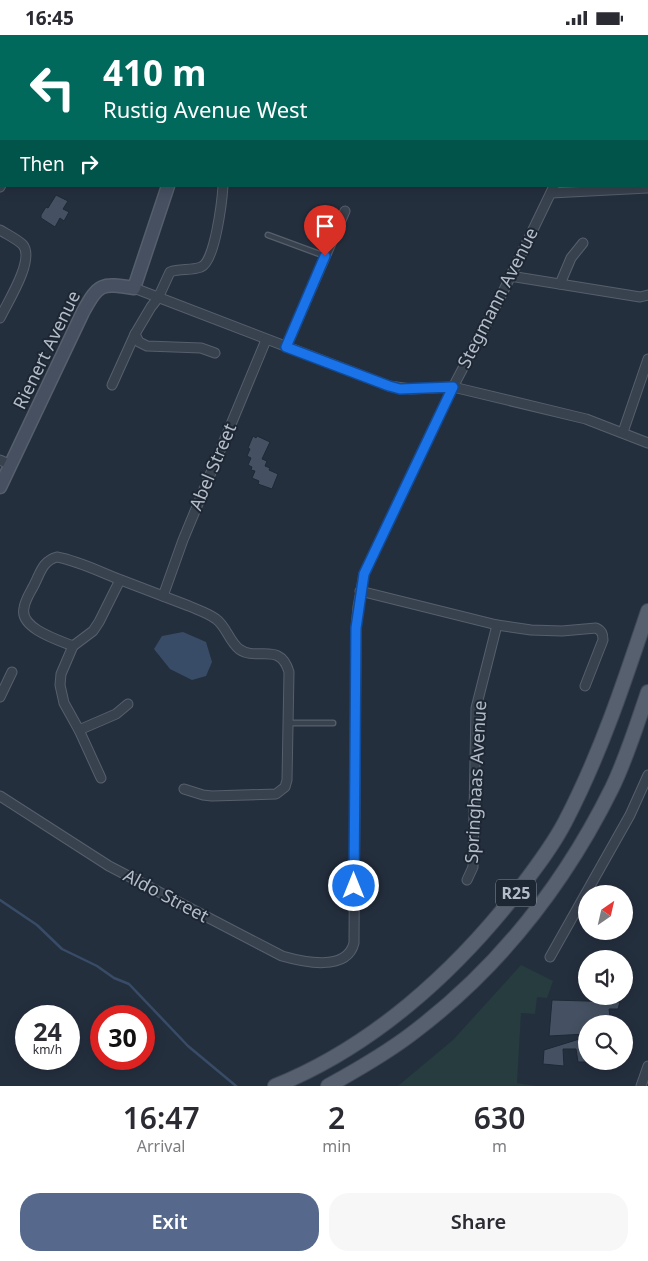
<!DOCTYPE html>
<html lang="en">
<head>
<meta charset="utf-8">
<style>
	body { margin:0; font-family:"Noto Sans",sans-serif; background:#f7f7f7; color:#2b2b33; height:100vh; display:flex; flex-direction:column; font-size:19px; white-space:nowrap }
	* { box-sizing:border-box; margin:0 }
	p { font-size:16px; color:#7c7c81 }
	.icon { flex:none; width:28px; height:28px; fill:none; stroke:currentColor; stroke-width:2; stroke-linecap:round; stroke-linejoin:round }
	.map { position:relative; height:1051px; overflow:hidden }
	.sheet { display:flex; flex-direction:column; background:#fff; flex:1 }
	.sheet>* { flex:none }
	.top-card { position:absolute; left:0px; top:0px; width:649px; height:152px; box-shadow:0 2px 12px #0003; background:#00695c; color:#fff; overflow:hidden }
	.needle { width:32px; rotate:34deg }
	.controls { position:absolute; left:578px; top:850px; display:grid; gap:10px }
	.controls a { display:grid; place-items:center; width:55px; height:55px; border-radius:50%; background:#fff; box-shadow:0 2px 12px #0003; font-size:25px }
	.speed { position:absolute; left:15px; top:970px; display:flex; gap:10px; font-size:25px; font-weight:700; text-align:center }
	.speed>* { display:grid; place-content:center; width:65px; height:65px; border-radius:50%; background:#fff; box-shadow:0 2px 12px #0003; line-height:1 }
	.speed small { font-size:12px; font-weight:400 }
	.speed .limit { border:8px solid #d22; background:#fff; color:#111 }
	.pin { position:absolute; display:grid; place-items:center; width:42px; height:42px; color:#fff; margin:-51px -21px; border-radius:50% 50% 50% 0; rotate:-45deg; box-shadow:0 0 5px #0007 }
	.pin .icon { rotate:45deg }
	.me { position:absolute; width:55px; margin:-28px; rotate:0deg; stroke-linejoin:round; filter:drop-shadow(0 0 4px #0008) }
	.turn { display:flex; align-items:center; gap:18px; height:105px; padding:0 20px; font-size:22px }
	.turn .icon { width:65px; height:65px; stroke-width:2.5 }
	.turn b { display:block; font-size:35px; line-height:42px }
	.then { display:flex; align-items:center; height:48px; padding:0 20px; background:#0003; gap:10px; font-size:19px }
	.eta { display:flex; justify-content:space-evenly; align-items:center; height:85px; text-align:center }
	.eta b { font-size:30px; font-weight:600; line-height:35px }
	.cta { display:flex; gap:10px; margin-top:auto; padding:10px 20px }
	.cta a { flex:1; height:58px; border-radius:20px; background:#56698c; color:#fff; font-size:20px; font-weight:600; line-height:58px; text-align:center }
	.cta a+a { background:#f7f7f7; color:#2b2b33 }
	.status { display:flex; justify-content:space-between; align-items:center; height:35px; padding:0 25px; background:#fff; direction:ltr }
	.status svg { height:14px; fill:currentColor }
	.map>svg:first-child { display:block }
	.green { fill:#263c3f }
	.water { fill:#394c67 }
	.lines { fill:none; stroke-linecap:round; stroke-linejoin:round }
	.stream { stroke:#394c67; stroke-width:2.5 }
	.building { fill:#455162; stroke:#1f2835 }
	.lane-casing { stroke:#565f6c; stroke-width:7 }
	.street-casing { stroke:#565f6c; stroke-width:11 }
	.secondary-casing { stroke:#565f6c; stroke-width:15 }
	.primary-casing { stroke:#414a57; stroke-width:16 }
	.lane { stroke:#38414e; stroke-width:4.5 }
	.street { stroke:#38414e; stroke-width:9 }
	.secondary { stroke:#465061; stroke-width:12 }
	.primary { stroke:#56606e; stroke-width:14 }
	.route-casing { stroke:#114b97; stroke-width:12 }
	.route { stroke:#1a73e8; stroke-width:9 }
	.labels { text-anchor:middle; stroke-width:4; stroke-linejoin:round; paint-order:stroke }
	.shield { fill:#1d2633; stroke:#878f9c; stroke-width:1 }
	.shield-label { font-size:16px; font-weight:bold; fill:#b4bcc9 }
	.street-label { font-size:18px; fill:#b4bcc9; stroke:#1d2633 }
</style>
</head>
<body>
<div class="status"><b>16:45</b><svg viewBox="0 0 49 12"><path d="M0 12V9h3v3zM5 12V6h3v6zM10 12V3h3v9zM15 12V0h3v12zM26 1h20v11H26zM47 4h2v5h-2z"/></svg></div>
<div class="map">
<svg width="648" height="1051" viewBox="0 0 648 1051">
	<rect width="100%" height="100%" fill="#242f3e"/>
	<!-- green -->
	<polygon class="green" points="521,930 553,946 547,963 537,962 535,979 521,978 517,1048 536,1051 398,1051 453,1005"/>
	<!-- water -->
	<polygon class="water" points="183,597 206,607 212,627 206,641 192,645 170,634 154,614 162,601"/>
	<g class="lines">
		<!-- stream -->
		<polyline class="stream" points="0,865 37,890 62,914 97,931 114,943 129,949 188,1011 236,1051"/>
	</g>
	<!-- building -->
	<g class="building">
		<polygon points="56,160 68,166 63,174 69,177 64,186 60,183 55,192 41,183 41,180 46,172 48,173"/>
		<polygon points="253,401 256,403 257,401 270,407 262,424 267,426 265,431 270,433 269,435 278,439 272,454 258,449 259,446 252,443 255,436 251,435 252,432 248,430 251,423 247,421 250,414 248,413"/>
		<polygon points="552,965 620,967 618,974 609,974 611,989 586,989 586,999 549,1001"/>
		<polygon points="586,1002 586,1027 578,1027 576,1014 563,1014 564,1031 543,1029 544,1015"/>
	</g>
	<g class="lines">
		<!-- lane casing -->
		<g class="lane-casing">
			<g id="lane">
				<polyline points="268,200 325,221"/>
				<polyline points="289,688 333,688"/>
			</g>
		</g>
		<!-- street casing -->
		<g class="street-casing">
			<g id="street">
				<polyline points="269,0 278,1"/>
				<polyline points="345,1 346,0"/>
				<polyline points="615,1 616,0"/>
				<polyline points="0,73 1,74"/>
				<polyline points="0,152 1,150"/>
				<polyline points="551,158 648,153"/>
				<path d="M 0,195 C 8,200 17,204 23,210 C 35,225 7,268 0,283"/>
				<polyline points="510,241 640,262 648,260"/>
				<polyline points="560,249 571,223 583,208"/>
				<polyline points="134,253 389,351 411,354 453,352 586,384 648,408"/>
				<polyline points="286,312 345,176"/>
				<path d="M 215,318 L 201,313 L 147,311 L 139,307 L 135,299 L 151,272 L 158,263 L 170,237 C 180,233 191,236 201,232 C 215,227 222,166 223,151"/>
				<polyline points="112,350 135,299"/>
				<polyline points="623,397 648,324"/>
				<polyline points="0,425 11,430"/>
				<path d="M 120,545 L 99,587 L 93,596 L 73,611 C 58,605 19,593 24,573 C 25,564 32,555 35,548 C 41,536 43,526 57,522 C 79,526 100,537 121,545 C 144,554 166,562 189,571 C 198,575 208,578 216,584 C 226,591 229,606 239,614 C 257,627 280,606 289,637 L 287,745 L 285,752 L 276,759 L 212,761 L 203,760 L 184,754"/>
				<path d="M 360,556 L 497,590 L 531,595 L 562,596 L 596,593 C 602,596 603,599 603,605 L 585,651"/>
				<polyline points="163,561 183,505 266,305"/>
				<polyline points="73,611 61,639 60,650 64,668 79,695 101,743"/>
				<polyline points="0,662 12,637"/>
				<polyline points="79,695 116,679 128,669"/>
				<path d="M 0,761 L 109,831 L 282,921 C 303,927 347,937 354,908 L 356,593 L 358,572 L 364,539 L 453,352 L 502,259 L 554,151"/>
				<polyline points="467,845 473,832 476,673 497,590"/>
				<polyline points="550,922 630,780 648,740"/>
				<polyline points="641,1051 648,1031"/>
			</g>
		</g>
		<!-- secondary casing -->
		<g class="secondary-casing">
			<g id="secondary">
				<polyline points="218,1 219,0"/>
				<path d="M 0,452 L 83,277 C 99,248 101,248 134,253 L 168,151"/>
			</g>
		</g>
		<!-- primary casing -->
		<g class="primary-casing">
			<g id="primary">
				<path d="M 275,1051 C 372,1012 454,938 518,856 C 534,835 552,812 565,787 C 600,720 624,648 648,576"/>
				<path d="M 328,1051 C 357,1035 387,1018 414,997 C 501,931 564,850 612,753 C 627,722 637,689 648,657"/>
			</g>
		</g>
		<!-- lane -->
		<use href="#lane" class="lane"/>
		<!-- street -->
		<use href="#street" class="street"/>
		<!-- secondary -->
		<use href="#secondary" class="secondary"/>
		<!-- primary -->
		<use href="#primary" class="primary"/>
	</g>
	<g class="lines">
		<!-- route casing -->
		<g class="route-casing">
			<polyline id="route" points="325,221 286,312 389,351 400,354 453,352 364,539 356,593 354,851"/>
		</g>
		<!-- route -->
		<use href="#route" class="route"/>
	</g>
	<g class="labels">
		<!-- shield labels -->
		<rect class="shield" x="496" y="844.5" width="40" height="27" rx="4"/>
		<g class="shield-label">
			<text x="516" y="864">R25</text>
		</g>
		<!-- street labels -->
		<g class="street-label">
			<text transform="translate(498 263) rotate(-63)" y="6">Stegmann Avenue</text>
			<text transform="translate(47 315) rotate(-64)" y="6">Rienert Avenue</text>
			<text transform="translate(213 432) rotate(-67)" y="6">Abel Street</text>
			<text transform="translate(476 747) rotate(-87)" y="6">Springhaas Avenue</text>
			<text transform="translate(166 861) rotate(28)" y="6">Aldo Street</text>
		</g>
	</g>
</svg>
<div class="controls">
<a><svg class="needle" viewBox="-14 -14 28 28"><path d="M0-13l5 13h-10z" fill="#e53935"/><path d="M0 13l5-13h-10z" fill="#7c7c81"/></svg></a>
<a><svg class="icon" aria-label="sound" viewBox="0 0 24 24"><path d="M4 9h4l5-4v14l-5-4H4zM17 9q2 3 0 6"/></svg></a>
<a><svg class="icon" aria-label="search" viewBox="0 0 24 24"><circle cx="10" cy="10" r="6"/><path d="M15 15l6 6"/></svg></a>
</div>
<div class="speed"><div>24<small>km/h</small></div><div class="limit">30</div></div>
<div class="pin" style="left:325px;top:221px;background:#d93025"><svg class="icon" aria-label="arrive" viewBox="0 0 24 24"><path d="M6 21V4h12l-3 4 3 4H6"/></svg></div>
<svg class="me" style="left:354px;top:851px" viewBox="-20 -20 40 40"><circle r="17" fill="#1a73e8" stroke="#fff" stroke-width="3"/><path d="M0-11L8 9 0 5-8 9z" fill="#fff"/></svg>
<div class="top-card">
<div class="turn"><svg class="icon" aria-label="left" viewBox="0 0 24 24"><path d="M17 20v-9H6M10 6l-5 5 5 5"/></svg><div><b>410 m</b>Rustig Avenue West</div></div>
<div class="then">Then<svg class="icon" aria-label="right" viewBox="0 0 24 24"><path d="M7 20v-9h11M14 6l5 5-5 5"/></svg></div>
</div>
</div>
<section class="sheet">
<div class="eta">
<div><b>16:47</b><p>Arrival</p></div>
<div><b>2</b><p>min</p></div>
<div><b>630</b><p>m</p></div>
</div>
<div class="cta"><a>Exit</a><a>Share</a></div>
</section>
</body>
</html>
